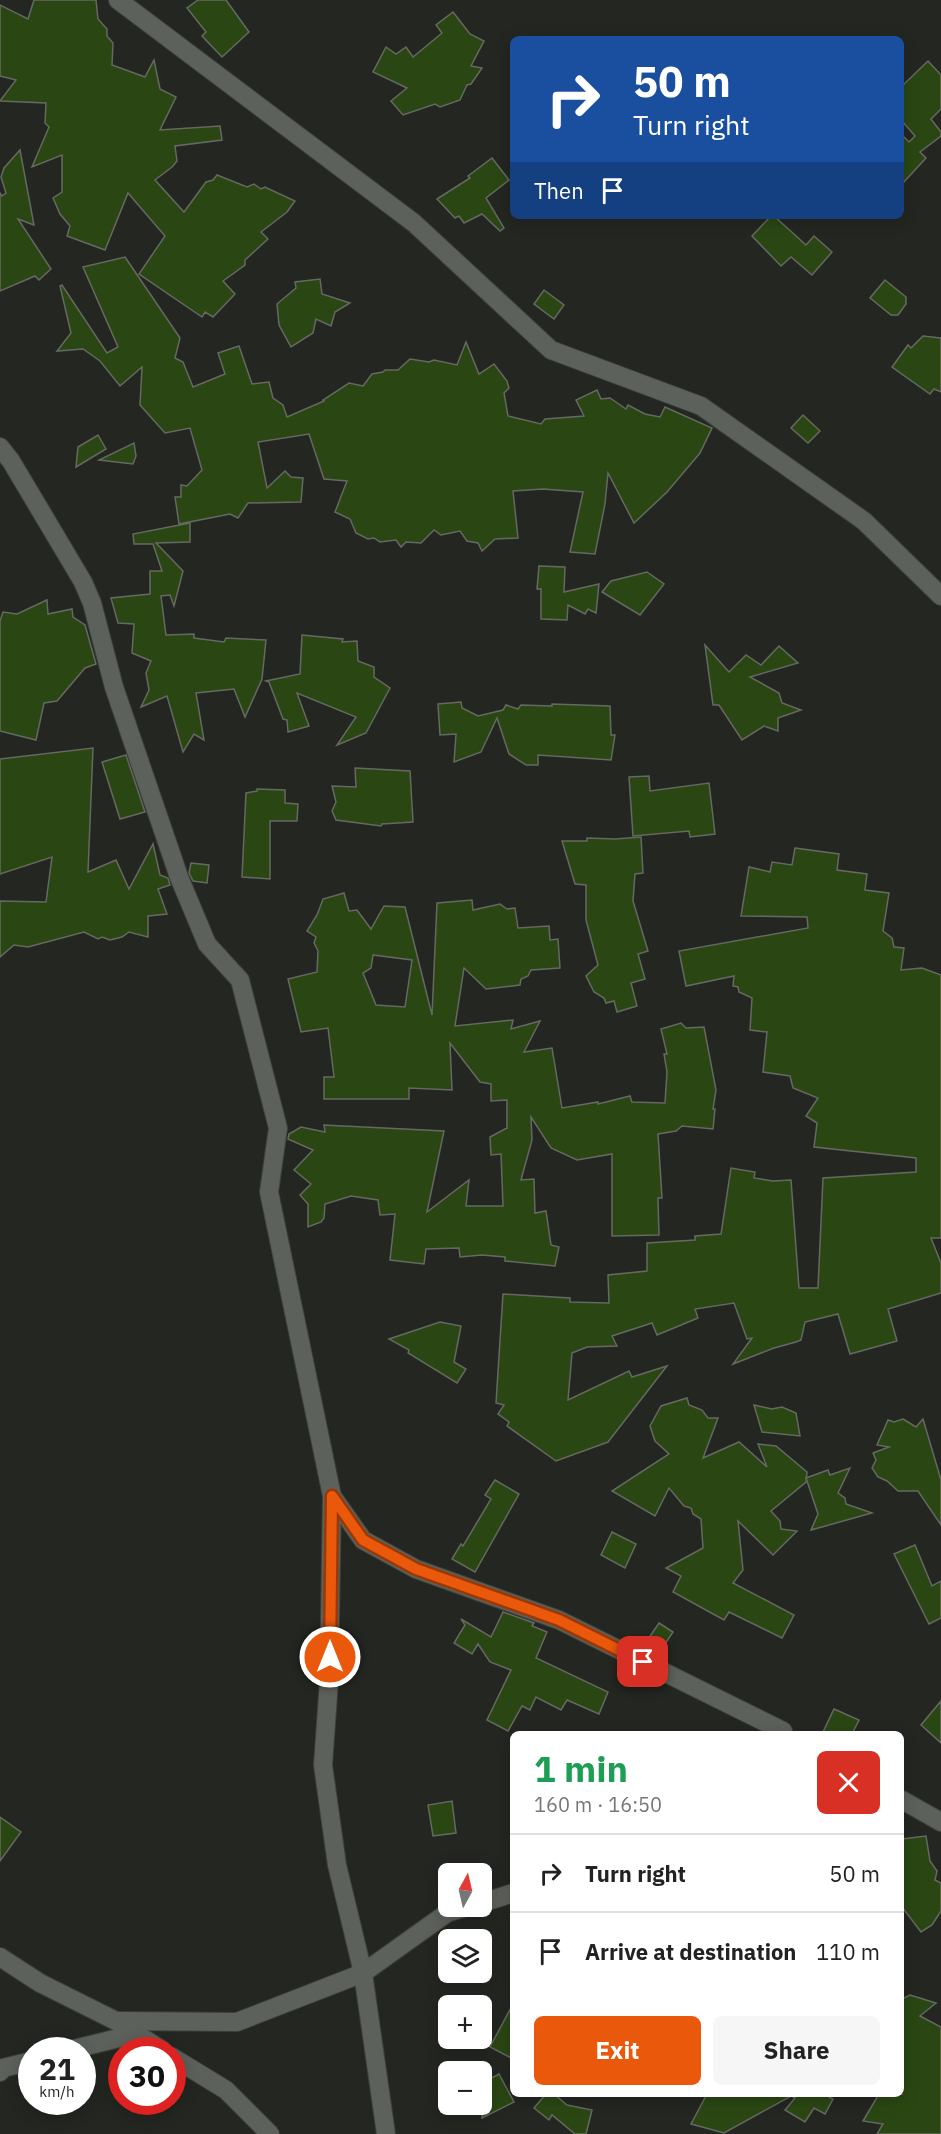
<!DOCTYPE html>
<html lang="en">
<head>
<meta charset="utf-8">
<style>
	body { margin:0; font-family:"IBM Plex Sans",sans-serif; background:#f6f6f6; color:#222; height:100vh; display:flex; flex-direction:column; font-size:22px; white-space:nowrap }
	* { box-sizing:border-box; margin:0 }
	p { font-size:20px; color:#767676 }
	.icon { flex:none; width:33px; height:33px; fill:none; stroke:currentColor; stroke-width:2; stroke-linecap:round; stroke-linejoin:round }
	.map { position:relative; flex:1; overflow:hidden }
	.drawer { position:absolute; left:510px; top:1731px; width:394px; height:366px; display:flex; flex-direction:column; background:#fff; border-radius:9px; box-shadow:0 3px 15px #0003 }
	.drawer>* { flex:none }
	.banner { position:absolute; left:510px; top:36px; width:394px; height:183px; border-radius:9px; box-shadow:0 3px 15px #0003; background:#1a4fa0; color:#fff; overflow:hidden }
	.needle { width:39px; rotate:8deg }
	.fabs { position:absolute; left:438px; top:1863px; display:grid; gap:12px }
	.fabs a { display:grid; place-items:center; width:54px; height:54px; border-radius:9px; background:#fff; box-shadow:0 3px 15px #0003; font-size:30px }
	.speed { position:absolute; left:18px; top:2037px; display:flex; gap:12px; font-size:30px; font-weight:700; text-align:center }
	.speed>* { display:grid; place-content:center; width:78px; height:78px; border-radius:50%; background:#fff; box-shadow:0 3px 15px #0003; line-height:1 }
	.speed small { font-size:15px; font-weight:400 }
	.speed .limit { border:9px solid #d22; background:#fff; color:#111 }
	.pin { position:absolute; display:grid; place-items:center; width:51px; height:51px; color:#fff; margin:-26px; border-radius:12px; box-shadow:0 3px 9px #0006 }
	.me { position:absolute; width:66px; margin:-33px; rotate:0deg; stroke-linejoin:round; filter:drop-shadow(0 0 4px #0008) }
	.turn { display:flex; align-items:center; gap:21px; height:126px; padding:0 24px; font-size:27px }
	.turn .icon { width:78px; height:78px; stroke-width:2.5 }
	.turn b { display:block; font-size:42px; line-height:51px }
	.then { display:flex; align-items:center; height:57px; padding:0 24px; background:#0003; gap:12px; font-size:22px }
	.round { display:grid; place-items:center; flex:none; width:63px; height:63px; border-radius:9px; background:#f6f6f6 }
	.overview { display:flex; align-items:center; justify-content:space-between; height:102px; padding:0 24px }
	h1 { font-size:36px; font-weight:700; line-height:45px; color:#1e9e55 }
	.button { display:flex; gap:12px; margin-top:auto; padding:12px 24px }
	.button a { flex:1; height:69px; border-radius:9px; background:#ea580c; color:#fff; font-size:24px; font-weight:700; line-height:69px; text-align:center }
	.button a+a { background:#f6f6f6; color:#222 }
	ul { padding:0; list-style:none }
	li { display:flex; align-items:center; gap:18px; height:78px; padding:0 24px; border-top:2px solid #e0e0e0 }
	li div { flex:1 }
	li b { display:block; font-size:22px }
	li em { font-style:normal }
	.map>svg:first-child { display:block }
	.building { fill:#2a4713; stroke:#656962; stroke-width:1.5; fill-rule:evenodd }
	.lines { fill:none; stroke-linecap:round; stroke-linejoin:round }
	.minor-casing { stroke:#3e413c; stroke-width:20 }
	.minor { stroke:#5d615b; stroke-width:18 }
	.route-casing { stroke:#983908; stroke-width:15 }
	.route { stroke:#ea580c; stroke-width:10 }
</style>
</head>
<body>
<div class="map">
<svg width="941" height="2134" viewBox="0 0 941 2134">
	<rect width="100%" height="100%" fill="#232621"/>
	<!-- building -->
	<g class="building">
		<polygon points="34,0 96,0 98,19 107,29 107,36 113,43 112,65 145,77 154,60 160,89 176,97 160,130 220,126 222,140 175,146 177,161 172,167 155,180 184,212 206,182 213,180 217,175 247,187 254,184 261,189 265,187 295,201 287,212 261,232 268,239 245,260 245,265 223,281 235,294 213,317 205,312 202,317 139,274 165,236 128,193 105,250 67,236 70,226 60,214 53,198 62,192 62,155 32,167 49,127 45,123 46,103 0,101 16,80 0,76 0,5 28,19"/>
		<polygon points="198,0 226,0 249,32 222,57 202,36 206,32 187,8"/>
		<polygon points="453,12 470,34 484,41 471,66 482,68 471,84 467,85 460,100 440,107 435,104 403,115 391,101 407,88 373,72 386,47 396,54 406,47 413,57 442,33 436,25"/>
		<polygon points="928,61 941,75 941,109 931,119 941,132 941,136 920,152 926,158 902,184 902,135 909,142 915,136 902,121 902,86"/>
		<polygon points="20,150 34,225 18,219 51,269 39,280 35,276 0,291 0,193 2,196 6,193 1,177 4,168"/>
		<polygon points="492,158 509,180 486,198 504,228 500,231 482,214 464,223 459,216 455,218 437,199 470,178 468,176"/>
		<polygon points="771,216 774,216 806,245 814,236 832,252 812,275 791,257 781,266 752,236"/>
		<polygon points="125,257 180,338 175,358 183,362 193,387 225,374 218,353 239,346 252,384 269,382 273,398 283,405 287,417 324,401 323,400 349,383 363,386 372,374 383,372 385,370 398,370 410,359 429,362 434,360 457,365 466,342 479,374 494,364 507,381 509,388 504,393 508,416 541,424 545,419 584,416 576,400 597,390 601,399 610,398 626,409 628,405 645,414 660,417 665,407 712,428 700,453 667,492 634,523 608,473 605,504 595,554 570,552 583,492 543,489 513,491 518,538 495,539 482,551 478,543 467,541 460,531 441,535 434,530 421,543 406,542 401,547 396,540 380,542 374,538 368,539 356,533 350,519 335,512 347,481 324,479 309,434 258,442 267,488 285,471 291,477 303,478 301,502 248,503 238,518 230,514 179,524 175,497 181,497 181,485 187,486 202,470 190,428 165,433 140,405 142,367 120,386 100,361 83,349 57,351 71,333 60,286 62,285 107,353 118,347 83,267"/>
		<polygon points="320,279 322,294 350,303 335,312 331,326 316,319 313,333 291,347 279,325 277,304 296,288 295,282"/>
		<polygon points="885,280 906,297 906,304 898,315 891,315 870,298"/>
		<polygon points="544,290 564,305 554,319 534,304"/>
		<polygon points="923,336 941,338 941,392 934,389 930,394 892,367 908,345 911,348"/>
		<polygon points="803,415 820,431 808,443 791,428"/>
		<polygon points="98,435 106,449 76,467 78,447"/>
		<polygon points="134,443 136,456 133,464 99,460"/>
		<polygon points="190,523 190,542 156,543 183,571 174,606 170,595 161,596 166,635 194,634 194,638 224,642 226,638 266,640 262,679 245,717 234,689 196,693 204,740 194,734 183,752 167,696 141,707 149,690 146,673 151,661 132,653 134,624 118,623 111,598 150,594 150,571 162,571 153,544 134,544 133,534"/>
		<polygon points="539,566 565,567 564,592 599,584 596,613 588,609 585,614 568,605 567,620 541,619 541,589 537,589"/>
		<polygon points="647,572 664,584 640,615 602,592 611,581"/>
		<polygon points="47,600 48,614 72,609 73,617 85,625 96,664 85,668 57,701 44,703 36,740 0,731 0,621 3,612 17,614"/>
		<polygon points="302,635 343,639 342,642 357,641 358,661 374,667 374,677 390,688 366,733 337,745 356,717 297,693 309,726 288,732 287,720 283,719 269,682 266,681 300,674"/>
		<polygon points="705,645 729,672 746,655 761,665 779,646 798,663 750,677 779,693 782,703 801,710 778,718 778,731 764,726 742,740 719,705 713,705"/>
		<polygon points="461,702 462,708 478,716 503,710 506,705 518,709 521,705 552,706 552,704 610,706 611,735 615,735 611,760 538,755 538,765 526,765 509,754 497,718 481,752 454,762 456,734 440,735 438,704"/>
		<polygon points="93,748 88,872 116,860 129,889 153,844 160,875 168,878 170,885 158,889 167,914 148,916 148,937 129,932 122,937 110,940 102,937 98,939 84,932 28,947 14,945 0,957 0,901 46,902 52,857 0,874 0,759"/>
		<polygon points="126,755 145,812 120,819 102,762"/>
		<polygon points="355,768 410,771 413,822 382,824 381,826 336,820 332,811 336,802 332,786 356,787"/>
		<polygon points="649,776 650,791 709,783 715,834 690,837 689,831 633,836 629,777"/>
		<polygon points="257,789 285,790 285,803 298,804 297,821 270,821 270,879 242,877 246,793 257,791"/>
		<polygon points="641,837 643,873 635,874 633,901 648,951 638,954 645,979 631,983 637,1006 617,1012 614,1001 606,1003 604,998 594,992 586,976 598,965 586,920 586,885 575,884 562,841 587,841 587,838 615,839"/>
		<polygon points="795,848 839,854 837,870 867,874 865,890 889,893 883,931 892,938 894,947 904,948 901,970 922,968 941,975 941,1238 931,1238 941,1263 941,1293 888,1309 897,1341 850,1354 838,1314 805,1322 801,1340 796,1342 774,1348 733,1364 752,1338 747,1339 734,1303 695,1309 698,1318 657,1335 652,1323 612,1336 617,1346 587,1347 572,1353 568,1400 629,1371 632,1377 667,1366 608,1442 556,1461 507,1426 509,1422 498,1414 504,1405 496,1403 503,1294 570,1298 570,1302 609,1303 608,1275 647,1271 647,1243 695,1240 695,1236 721,1234 731,1168 755,1172 754,1178 773,1181 791,1180 799,1288 818,1288 823,1178 916,1172 916,1158 814,1147 817,1123 806,1116 818,1098 793,1088 790,1076 763,1072 767,1032 750,1030 752,998 739,992 738,987 733,986 734,976 686,986 679,951 808,928 807,917 741,916 749,867 770,872 772,862 792,865"/>
		<polygon points="191,863 209,865 207,883 193,881 189,873"/>
		<path d="M 344,893 L 349,911 L 357,910 L 371,929 L 384,906 L 405,907 L 432,1015 L 437,903 L 472,900 L 473,910 L 500,904 L 507,909 L 515,908 L 518,928 L 549,926 L 550,940 L 558,939 L 560,968 L 531,970 L 528,976 L 521,979 L 520,985 L 486,989 L 464,968 L 455,1026 L 513,1020 L 511,1029 L 540,1021 L 524,1052 L 552,1048 L 562,1108 L 598,1102 L 598,1104 L 630,1096 L 632,1102 L 665,1103 L 667,1072 L 664,1054 L 667,1054 L 661,1029 L 681,1023 L 686,1028 L 704,1027 L 716,1090 L 713,1109 L 715,1109 L 713,1129 L 682,1126 L 676,1131 L 658,1134 L 662,1198 L 658,1198 L 659,1235 L 612,1236 L 612,1154 L 577,1160 L 551,1148 L 531,1117 L 532,1140 L 521,1180 L 534,1179 L 535,1213 L 546,1211 L 551,1245 L 559,1247 L 555,1266 L 505,1261 L 505,1257 L 482,1255 L 460,1257 L 459,1248 L 426,1249 L 424,1264 L 390,1260 L 395,1214 L 380,1215 L 378,1200 L 351,1196 L 325,1204 L 324,1218 L 321,1222 L 308,1227 L 308,1204 L 300,1195 L 311,1184 L 294,1170 L 313,1150 L 288,1139 L 289,1134 L 301,1127 L 325,1132 L 324,1125 L 444,1131 L 427,1212 L 469,1180 L 466,1206 L 503,1206 L 501,1154 L 491,1155 L 490,1137 L 507,1128 L 507,1100 L 491,1101 L 491,1084 L 480,1082 L 450,1043 L 452,1090 L 409,1088 L 409,1099 L 324,1099 L 324,1077 L 334,1077 L 328,1028 L 301,1032 L 288,979 L 317,972 L 318,951 L 314,943 L 316,937 L 307,931 L 317,915 L 323,899 ZM 373,955 L 412,960 L 405,1007 L 376,1005 L 363,973 L 371,968 Z"/>
		<polygon points="440,1322 461,1326 454,1362 466,1369 457,1383 408,1353 409,1350 389,1339"/>
		<polygon points="687,1398 689,1405 702,1410 708,1418 718,1418 703,1458 739,1442 767,1467 758,1444 776,1446 807,1472 806,1482 771,1511 780,1521 781,1529 797,1531 773,1555 738,1521 743,1570 733,1583 794,1615 782,1638 729,1612 724,1620 673,1592 681,1576 666,1568 703,1548 701,1519 693,1514 691,1508 684,1506 669,1488 655,1516 612,1491 669,1454 655,1441 650,1426 661,1406"/>
		<polygon points="754,1405 772,1409 782,1407 796,1413 800,1436 762,1432"/>
		<polygon points="903,1419 916,1427 923,1419 941,1480 941,1525 918,1491 898,1491 887,1481 878,1477 872,1468 876,1460 873,1453 889,1447 877,1445 888,1420 894,1422"/>
		<polygon points="850,1468 838,1493 845,1498 846,1504 872,1513 811,1530 818,1514 806,1478 828,1470 830,1475"/>
		<polygon points="495,1480 519,1494 475,1572 452,1559 461,1544 463,1546 491,1499 485,1495"/>
		<polygon points="612,1532 636,1544 625,1568 601,1555"/>
		<polygon points="915,1545 932,1586 941,1581 941,1618 929,1624 894,1554"/>
		<polygon points="503,1612 534,1623 532,1626 547,1632 536,1658 608,1692 599,1714 567,1700 561,1710 536,1697 530,1710 522,1706 508,1731 487,1720 511,1670 490,1662 478,1644 472,1654 454,1643 465,1625 461,1619 491,1637"/>
		<polygon points="659,1623 673,1632 657,1656 646,1649 646,1642"/>
		<polygon points="941,1701 941,1743 921,1725"/>
		<polygon points="834,1709 859,1720 852,1734 822,1734"/>
		<polygon points="452,1801 456,1833 433,1836 428,1805"/>
		<polygon points="0,1817 21,1832 0,1861"/>
		<polygon points="926,1836 930,1861 937,1871 935,1880 941,1883 941,1911 932,1925 921,1932 902,1907 902,1839"/>
		<polygon points="910,1995 936,2003 920,2016 941,2027 941,2134 877,2134 883,2124 863,2121 879,2094 902,2094 902,1999"/>
		<polygon points="513,2004 513,2059 490,2047"/>
		<polygon points="499,2074 514,2102 482,2118 482,2083"/>
		<polygon points="546,2094 554,2094 567,2105 592,2110 586,2134 575,2134 552,2115 549,2120 534,2108"/>
		<polygon points="707,2094 823,2094 833,2099 825,2114 814,2108 805,2122 785,2110 795,2098 791,2096 724,2133 691,2124"/>
	</g>
	<g class="lines">
		<!-- minor casing -->
		<g class="minor-casing">
			<g id="minor">
				<polyline points="118,0 414,223 551,350 701,406 864,521 941,596"/>
				<polyline points="0,447 11,461 83,582 92,603 114,687 179,877 207,944 240,980 278,1128 269,1192 332,1496 363,1540 416,1569 559,1620 783,1731"/>
				<polyline points="332,1496 329,1681 323,1765 337,1865 363,1973 386,2134"/>
				<polyline points="902,1800 941,1822"/>
				<polyline points="482,1903 513,1893"/>
				<polyline points="0,1957 40,1983 116,2021 162,2050"/>
				<polyline points="116,2021 237,2022 363,1973 447,1913 470,1906"/>
				<polyline points="70,2050 135,2034"/>
				<polyline points="172,2057 226,2090 270,2134"/>
				<polyline points="0,2072 3,2068 32,2061"/>
			</g>
		</g>
		<!-- minor -->
		<use href="#minor" class="minor"/>
	</g>
	<g class="lines">
		<!-- route casing -->
		<g class="route-casing">
			<polyline id="route" points="330,1657 332,1496 363,1540 416,1569 559,1620 643,1662"/>
		</g>
		<!-- route -->
		<use href="#route" class="route"/>
	</g>
</svg>
<div class="fabs">
<a><svg class="needle" viewBox="-14 -14 28 28"><path d="M0-13l5 13h-10z" fill="#e53935"/><path d="M0 13l5-13h-10z" fill="#767676"/></svg></a>
<a><svg class="icon" aria-label="layers" viewBox="0 0 24 24"><path d="M12 4l9 5-9 5-9-5zM3 14l9 5 9-5"/></svg></a>
<a>+</a>
<a>−</a>
</div>
<div class="speed"><div>21<small>km/h</small></div><div class="limit">30</div></div>
<div class="pin" style="left:643px;top:1662px;background:#d93025"><svg class="icon" aria-label="arrive" viewBox="0 0 24 24"><path d="M6 21V4h12l-3 4 3 4H6"/></svg></div>
<svg class="me" style="left:330px;top:1657px" viewBox="-20 -20 40 40"><circle r="17" fill="#ea580c" stroke="#fff" stroke-width="3"/><path d="M0-11L8 9 0 5-8 9z" fill="#fff"/></svg>
<div class="banner">
<div class="turn"><svg class="icon" aria-label="right" viewBox="0 0 24 24"><path d="M7 20v-9h11M14 6l5 5-5 5"/></svg><div><b>50 m</b>Turn right</div></div>
<div class="then">Then<svg class="icon" aria-label="arrive" viewBox="0 0 24 24"><path d="M6 21V4h12l-3 4 3 4H6"/></svg></div>
</div>
<section class="drawer">
<div class="overview"><div><h1>1 min</h1><p>160 m · 16:50</p></div><a class="round" style="background:#d93025;color:#fff"><svg class="icon" aria-label="close" viewBox="0 0 24 24"><path d="M6 6l12 12M18 6L6 18"/></svg></a></div>
<ul>
<li><svg class="icon" aria-label="right" viewBox="0 0 24 24"><path d="M7 20v-9h11M14 6l5 5-5 5"/></svg><div><b>Turn right</b></div><em>50 m</em></li>
<li><svg class="icon" aria-label="arrive" viewBox="0 0 24 24"><path d="M6 21V4h12l-3 4 3 4H6"/></svg><div><b>Arrive at destination</b></div><em>110 m</em></li>
</ul>
<div class="button"><a>Exit</a><a>Share</a></div>
</section>
</div>
</body>
</html>
